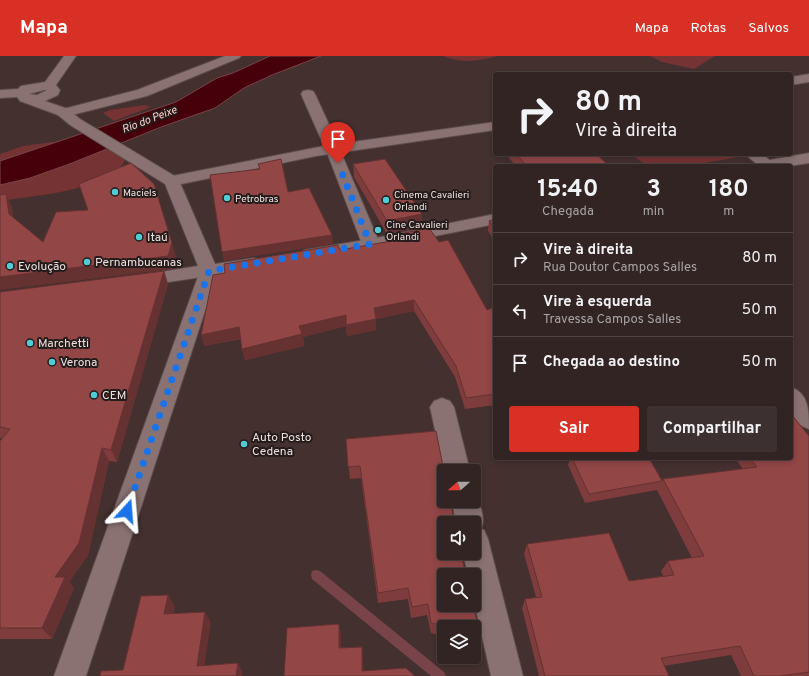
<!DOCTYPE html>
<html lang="pt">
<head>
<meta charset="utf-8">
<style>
	body { margin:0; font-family:Overpass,sans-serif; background:#3d3030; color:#f1f3f6; height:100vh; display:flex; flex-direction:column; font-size:15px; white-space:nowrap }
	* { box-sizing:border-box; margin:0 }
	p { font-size:13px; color:#a8a4a6 }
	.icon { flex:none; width:22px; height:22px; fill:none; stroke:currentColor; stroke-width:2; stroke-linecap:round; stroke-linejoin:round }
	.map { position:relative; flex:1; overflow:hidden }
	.panel { position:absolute; left:493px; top:108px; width:300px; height:296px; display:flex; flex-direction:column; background:#322423; border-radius:4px; box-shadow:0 2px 6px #0003,0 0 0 1px #4d4141 }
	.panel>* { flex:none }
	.top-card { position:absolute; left:493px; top:16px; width:300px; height:84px; border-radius:4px; box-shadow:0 2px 6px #0003,0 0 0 1px #4d4141; background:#322423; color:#f1f3f6; overflow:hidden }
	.needle { width:26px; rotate:250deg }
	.controls { position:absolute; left:437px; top:408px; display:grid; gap:8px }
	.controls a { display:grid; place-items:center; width:44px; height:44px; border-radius:4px; background:#322423; box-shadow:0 2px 6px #0003,0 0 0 1px #4d4141; font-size:20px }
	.pin { position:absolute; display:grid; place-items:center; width:34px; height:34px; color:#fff; margin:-41px -17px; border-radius:50% 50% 50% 0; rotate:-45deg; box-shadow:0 0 4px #0007 }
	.pin .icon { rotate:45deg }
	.me { position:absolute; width:44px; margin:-22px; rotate:19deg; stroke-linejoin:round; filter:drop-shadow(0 0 3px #0008) }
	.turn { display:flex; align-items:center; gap:14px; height:84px; padding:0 16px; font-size:18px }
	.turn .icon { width:52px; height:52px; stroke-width:2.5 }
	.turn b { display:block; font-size:28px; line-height:34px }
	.eta { display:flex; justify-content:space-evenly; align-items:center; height:68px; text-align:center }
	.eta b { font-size:24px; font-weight:700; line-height:28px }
	.button { display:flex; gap:8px; margin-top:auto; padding:8px 16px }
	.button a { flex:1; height:46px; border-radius:4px; background:#d93025; color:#fff; font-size:16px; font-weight:700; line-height:46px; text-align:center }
	.button a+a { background:#3d3030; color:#f1f3f6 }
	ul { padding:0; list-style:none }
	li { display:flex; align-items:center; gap:12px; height:52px; padding:0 16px; border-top:1px solid #4d4141 }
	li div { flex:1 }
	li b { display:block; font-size:15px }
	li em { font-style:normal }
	header { display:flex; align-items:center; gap:24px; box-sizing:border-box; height:56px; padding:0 20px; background:#d93025; color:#fff }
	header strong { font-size:19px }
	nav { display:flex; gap:22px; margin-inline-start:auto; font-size:14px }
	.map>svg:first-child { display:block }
	.green { fill:#753334 }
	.water { fill:#460009; stroke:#78444a }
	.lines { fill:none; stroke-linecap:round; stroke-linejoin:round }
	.stream { fill:#78444a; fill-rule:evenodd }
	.pedestrian-casing { stroke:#5c4c4b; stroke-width:2 }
	.minor-casing { stroke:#5c4c4b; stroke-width:2 }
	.tertiary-casing { stroke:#5c4c4b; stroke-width:2 }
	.pedestrian { fill:#897271; fill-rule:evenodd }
	.minor { fill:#897271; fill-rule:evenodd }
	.tertiary { fill:#897271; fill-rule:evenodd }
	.wall { fill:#7e3c3c }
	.shaded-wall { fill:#663131 }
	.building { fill:#924646; stroke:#663131 }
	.route { stroke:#1a73e8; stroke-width:7; stroke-dasharray:0 12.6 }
	.poi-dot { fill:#51ccd4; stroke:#241b1a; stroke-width:1.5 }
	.labels { text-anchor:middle; stroke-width:4; stroke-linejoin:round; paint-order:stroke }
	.far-poi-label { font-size:10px; fill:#eee1e0; stroke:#241b1a; text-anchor:start }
	.far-water-label { font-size:11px; font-style:italic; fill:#fdcecc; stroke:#241b1a }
	.poi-label { font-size:12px; fill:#eee1e0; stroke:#241b1a; text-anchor:start }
</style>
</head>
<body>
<header>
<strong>Mapa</strong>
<nav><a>Mapa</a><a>Rotas</a><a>Salvos</a></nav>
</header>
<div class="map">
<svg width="809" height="620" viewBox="0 0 809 620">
	<rect width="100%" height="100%" fill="#43302f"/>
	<!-- green -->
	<g class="green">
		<path d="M 443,0 L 498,0 C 479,5 462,8 443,0 Z"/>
		<polygon points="650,0 715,0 694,13 662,6"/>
		<polygon points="145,49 151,51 114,65 103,57 110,54"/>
		<path d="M 53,86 L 108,94 L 128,100 C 124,105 121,112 116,115 C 86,137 36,139 0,145 L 0,98 L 23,90 Z"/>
		<polygon points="632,98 735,98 739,101 687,110 646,110"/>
	</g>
	<!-- water -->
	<polygon class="water" points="270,0 321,0 272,19 244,32 215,52 161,71 72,107 30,122 0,129 0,105 176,46 217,22 233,17"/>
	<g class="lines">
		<!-- stream -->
		<polygon class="stream" points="316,514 320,515 444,616 446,620 431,620 312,523 311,519 312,515"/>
		<!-- pedestrian casing -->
		<g class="pedestrian-casing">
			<polygon id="pedestrian" points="333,90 338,91 340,94 380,188 377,192 371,193 365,192 362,188 326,94 328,91"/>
		</g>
		<!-- minor casing -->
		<g class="minor-casing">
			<g id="minor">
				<polygon points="225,0 241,0 239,2 147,40 64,61 59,60 57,57 59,54 137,34"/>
				<polygon points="809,18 809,26 791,29 791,21"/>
				<polygon points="308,34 313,35 315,38 338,88 495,66 495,74 316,100 172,130 166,128 164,125 166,122 172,120 324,90 301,38 303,35"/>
				<polygon points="745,98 762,98 776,109 759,110"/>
				<polygon points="209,209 216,211 218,215 86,620 54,620 200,215 202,211"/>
				<polygon points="442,342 450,345 454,351 470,415 444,415 430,351 434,345"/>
				<path d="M 474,437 C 480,446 486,463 481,473 L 484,474 L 488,483 L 523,620 L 491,620 L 474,545 L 474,519 L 468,519 L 463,497 L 474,497 L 474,467 L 456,467 L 452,445 L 474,445 Z"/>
			</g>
		</g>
		<!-- tertiary casing -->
		<g class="tertiary-casing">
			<g id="tertiary">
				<path d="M 64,0 L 76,0 L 56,29 L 60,34 L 58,39 L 45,45 L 68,53 L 80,63 L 178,122 L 215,208 L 254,202 L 261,204 L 263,208 L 261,212 L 136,231 L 129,229 L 126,225 L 129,221 L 198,210 L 165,128 L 70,69 L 58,59 L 20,45 L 17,41 L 0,42 L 0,34 L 18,33 L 21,30 L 45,26 ZM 44,34 L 47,34 L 37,39 L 29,38 Z"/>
				<polygon points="809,97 809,107 790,110 756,110 759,107 764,105"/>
				<polygon points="495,158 495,168 371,193 310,203 304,202 301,198 304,194 310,193 371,183"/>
				<path d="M 791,331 C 809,338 809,355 809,373 C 788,366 791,350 791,331 Z"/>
			</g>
		</g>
		<!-- pedestrian -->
		<use href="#pedestrian" class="pedestrian"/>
		<!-- minor -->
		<use href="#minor" class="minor"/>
		<!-- tertiary -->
		<use href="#tertiary" class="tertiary"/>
	</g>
	<!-- wall -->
	<g class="wall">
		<polygon points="510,98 596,98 609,110 516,110 509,102"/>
		<polygon points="353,108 422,158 421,171 387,178 354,121"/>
		<polygon points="495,163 495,185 488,175 489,165"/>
		<polygon points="394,179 439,186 487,254 495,251 495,349 465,353 455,321 414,255 376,263 376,274 347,280 346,270 303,281 304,290 245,304 242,293 241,283 204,290 225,217 340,194 394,185"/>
		<polygon points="164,215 168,228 117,406 109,405 88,499 69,526 74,532 52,583 0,583 0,385 2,382 0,382 0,236"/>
		<polygon points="809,380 809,620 741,620 731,599 664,610 669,620 539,620 522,552 525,543 536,541 524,498 527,488 629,525 663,520 661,515 668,505 692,502 657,434 585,447 568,409 570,402 649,402 662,425 663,423 743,413 735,402 791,402"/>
		<polygon points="346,383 444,467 481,581 479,591 474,590 474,571 444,571 444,581 431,577 427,559 411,562 408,543 378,547 361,422 350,423"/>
	</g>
	<!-- shaded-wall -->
	<g class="shaded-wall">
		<polygon points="6,138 12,151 15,170 9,158"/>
		<polygon points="422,158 421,171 387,178 387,165"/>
		<polygon points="332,179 333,188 224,205 222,196"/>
		<polygon points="172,187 176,200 173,213 0,234 0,221"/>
		<polygon points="164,215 168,228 117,406 111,394"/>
		<polygon points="414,244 414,255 375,263 374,252"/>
		<polygon points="346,259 376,263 376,274 347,280 346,270 303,281 304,290 245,304 242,293 299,270"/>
		<polygon points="239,271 242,282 204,290 201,279"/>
		<polygon points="102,392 109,405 88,499 69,526 74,532 52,583 42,572 55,521"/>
		<polygon points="168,539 175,550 171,568 164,558"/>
		<polygon points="205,556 211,566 203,619 197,610"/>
		<polygon points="339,568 341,578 341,602 339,592"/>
		<polygon points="362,591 363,601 364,620 362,615"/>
		<polygon points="238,607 243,617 242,620 236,620"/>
	</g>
	<!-- building -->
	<g class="building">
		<polygon points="516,98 596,98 609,110 527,110"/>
		<polygon points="281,103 288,136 309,132 332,179 222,196 210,119 260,113 258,108"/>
		<polygon points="385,103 422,158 387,165 353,108"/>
		<polygon points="131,107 154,128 172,187 168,200 0,221 0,139 6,138 9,158 43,186 56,156 88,154 79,128"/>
		<polygon points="495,163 495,173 489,165"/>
		<polygon points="429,172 439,186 448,184 487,254 495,251 495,338 466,342 456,310 414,244 374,252 376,263 346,269 346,259 299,270 302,278 242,293 239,271 201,279 213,219 225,217 224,208 338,189 340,194 397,184 394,179"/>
		<polygon points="164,215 111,394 102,392 79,487 55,521 65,521 42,572 0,572 0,385 10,373 0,371 0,236"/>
		<polygon points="791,358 809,380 809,616 780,620 754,620 740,590 661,602 669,620 545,620 525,543 542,541 527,488 609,477 629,525 674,519 668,505 704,500 663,423 757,411 750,402 791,402"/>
		<polygon points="436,375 444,415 444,445 450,445 455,467 444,467 444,497 461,497 466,519 444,519 444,549 473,549 481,581 474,579 474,571 446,571 431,567 428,548 412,551 408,532 378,537 360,410 348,411 346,383"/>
		<polygon points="572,402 649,402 662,425 589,438"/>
		<polygon points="168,539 164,558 205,556 197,610 238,607 236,620 100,620 101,615 123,614 141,540"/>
		<polygon points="339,568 339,592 362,591 362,615 406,612 415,620 284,620 287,572"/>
	</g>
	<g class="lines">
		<!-- route -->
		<polyline class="route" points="127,455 209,215 370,188 338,107"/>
	</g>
	<!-- markers -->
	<g class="poi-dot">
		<circle cx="115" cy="136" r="4"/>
		<circle cx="227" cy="142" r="4"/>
		<circle cx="386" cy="144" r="4"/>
		<circle cx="378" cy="174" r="4"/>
		<circle cx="139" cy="181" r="4"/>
		<circle cx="87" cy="206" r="4"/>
		<circle cx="10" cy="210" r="4"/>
		<circle cx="30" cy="287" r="4"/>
		<circle cx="52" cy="306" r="4"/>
		<circle cx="94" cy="339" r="4"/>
		<circle cx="244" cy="388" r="4"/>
	</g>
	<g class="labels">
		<!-- far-poi labels -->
		<g class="far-poi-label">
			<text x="123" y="140">Maciels</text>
			<text x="394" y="142">Cinema Cavalieri<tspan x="394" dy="12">Orlandi</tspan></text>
			<text x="235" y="146">Petrobras</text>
			<text x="386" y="172">Cine Cavalieri<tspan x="386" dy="12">Orlandi</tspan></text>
		</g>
		<!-- far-water labels -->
		<g class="far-water-label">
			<text transform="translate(149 63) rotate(-21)" y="4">Rio do Peixe</text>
		</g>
		<!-- poi labels -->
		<g class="poi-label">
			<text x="147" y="185">Itaú</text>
			<text x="95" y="210">Pernambucanas</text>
			<text x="18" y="214">Evolução</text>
			<text x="38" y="291">Marchetti</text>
			<text x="60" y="310">Verona</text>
			<text x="102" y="343">CEM</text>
			<text x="252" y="385">Auto Posto<tspan x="252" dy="14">Cedena</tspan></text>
		</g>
	</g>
</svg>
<div class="controls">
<a><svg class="needle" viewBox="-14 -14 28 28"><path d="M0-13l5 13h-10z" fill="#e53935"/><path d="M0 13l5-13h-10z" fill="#a8a4a6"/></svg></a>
<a><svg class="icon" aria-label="sound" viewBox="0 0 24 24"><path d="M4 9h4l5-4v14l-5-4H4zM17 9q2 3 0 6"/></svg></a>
<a><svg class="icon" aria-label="search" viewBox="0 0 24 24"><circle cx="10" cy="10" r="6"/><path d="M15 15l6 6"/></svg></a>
<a><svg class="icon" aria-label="layers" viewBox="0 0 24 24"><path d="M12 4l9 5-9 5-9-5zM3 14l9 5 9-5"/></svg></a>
</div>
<div class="pin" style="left:338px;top:107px;background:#d93025"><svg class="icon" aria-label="arrive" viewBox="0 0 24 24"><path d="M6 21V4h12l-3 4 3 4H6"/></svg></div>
<svg class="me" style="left:127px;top:455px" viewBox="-20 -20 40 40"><path d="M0-17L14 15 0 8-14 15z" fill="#1a73e8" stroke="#fff" stroke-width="4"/></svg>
<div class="top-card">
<div class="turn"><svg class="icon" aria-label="right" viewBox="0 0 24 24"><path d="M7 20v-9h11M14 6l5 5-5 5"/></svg><div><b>80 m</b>Vire à direita</div></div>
</div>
<section class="panel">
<div class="eta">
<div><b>15:40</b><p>Chegada</p></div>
<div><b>3</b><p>min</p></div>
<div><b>180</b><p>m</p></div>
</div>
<ul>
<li><svg class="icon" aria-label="right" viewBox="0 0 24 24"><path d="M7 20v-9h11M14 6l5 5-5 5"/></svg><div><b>Vire à direita</b><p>Rua Doutor Campos Salles</p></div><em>80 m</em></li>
<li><svg class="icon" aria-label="left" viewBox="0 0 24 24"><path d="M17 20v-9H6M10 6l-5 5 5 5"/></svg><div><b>Vire à esquerda</b><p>Travessa Campos Salles</p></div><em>50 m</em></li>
<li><svg class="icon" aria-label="arrive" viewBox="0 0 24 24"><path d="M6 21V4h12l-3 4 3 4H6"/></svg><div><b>Chegada ao destino</b></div><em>50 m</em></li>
</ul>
<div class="button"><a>Sair</a><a>Compartilhar</a></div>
</section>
</div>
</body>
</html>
